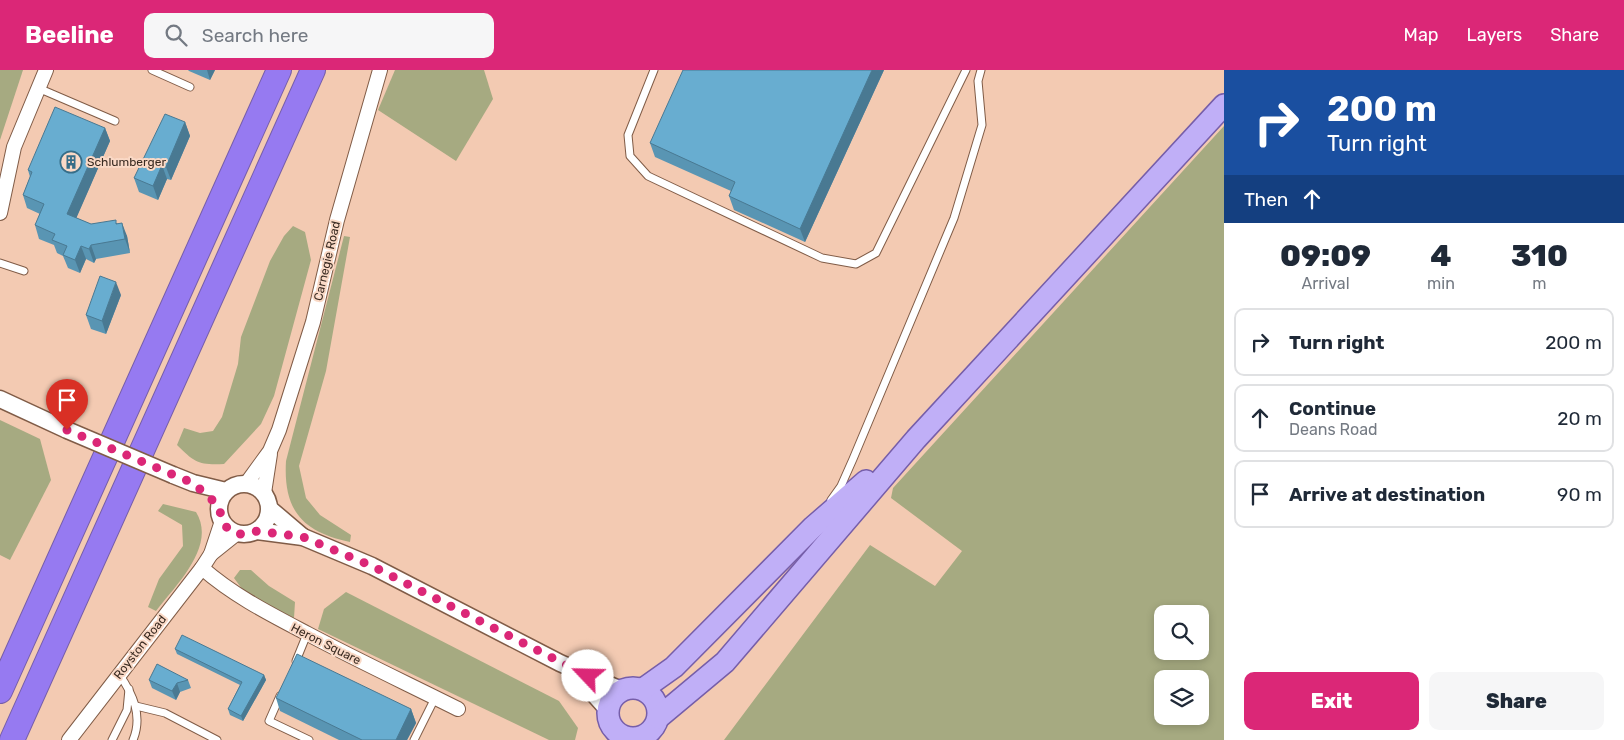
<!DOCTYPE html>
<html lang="en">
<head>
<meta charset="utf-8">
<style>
	body { margin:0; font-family:Rubik,sans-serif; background:#f6f6f7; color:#1f2937; height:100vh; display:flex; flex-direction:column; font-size:19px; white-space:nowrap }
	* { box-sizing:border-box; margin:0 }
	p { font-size:16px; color:#747a83 }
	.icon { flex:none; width:28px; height:28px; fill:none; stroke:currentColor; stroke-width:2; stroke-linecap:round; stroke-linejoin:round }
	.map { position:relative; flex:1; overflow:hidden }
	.side { display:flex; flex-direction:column; background:#fff; width:400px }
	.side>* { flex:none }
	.hud { background:#1a4fa0; color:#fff; overflow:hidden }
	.tools { position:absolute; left:1154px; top:535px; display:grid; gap:10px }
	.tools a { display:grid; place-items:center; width:55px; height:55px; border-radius:10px; background:#fff; box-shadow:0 2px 8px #0003; font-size:25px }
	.pin { position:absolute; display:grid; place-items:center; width:42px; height:42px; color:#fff; margin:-51px -21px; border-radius:50% 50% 50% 0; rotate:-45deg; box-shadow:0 0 5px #0007 }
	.pin .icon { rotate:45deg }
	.me { position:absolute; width:55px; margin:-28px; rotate:294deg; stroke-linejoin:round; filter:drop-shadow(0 0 4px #0008) }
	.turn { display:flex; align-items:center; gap:18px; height:105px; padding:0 20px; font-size:22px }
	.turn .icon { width:65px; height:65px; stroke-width:2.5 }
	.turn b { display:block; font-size:35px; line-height:42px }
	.then { display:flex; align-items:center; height:48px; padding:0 20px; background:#0003; gap:10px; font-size:19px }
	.eta { display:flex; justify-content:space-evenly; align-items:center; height:85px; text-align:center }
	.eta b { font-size:30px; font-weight:800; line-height:35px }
	.cta { display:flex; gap:10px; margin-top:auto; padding:10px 20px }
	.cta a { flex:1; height:58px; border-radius:10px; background:#db2777; color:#fff; font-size:20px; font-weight:800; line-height:58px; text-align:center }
	.cta a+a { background:#f6f6f7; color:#1f2937 }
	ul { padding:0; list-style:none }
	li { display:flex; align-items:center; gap:15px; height:68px; margin:0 10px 8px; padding:0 10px; border:2px solid #e0e1e3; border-radius:10px }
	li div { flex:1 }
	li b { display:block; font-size:19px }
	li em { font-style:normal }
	header { display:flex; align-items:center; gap:30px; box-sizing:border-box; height:70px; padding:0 25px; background:#db2777; color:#fff }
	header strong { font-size:24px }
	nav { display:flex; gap:28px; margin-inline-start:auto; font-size:18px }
	.search { width:350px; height:45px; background:#f6f6f7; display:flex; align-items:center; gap:12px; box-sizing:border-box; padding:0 18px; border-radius:10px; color:#747a83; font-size:19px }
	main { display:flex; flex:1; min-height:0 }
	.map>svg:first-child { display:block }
	.green { fill:#a6aa81; fill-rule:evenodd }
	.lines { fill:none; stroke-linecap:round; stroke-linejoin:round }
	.service-casing { stroke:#805c47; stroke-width:9 }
	.minor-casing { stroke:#805c47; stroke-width:16 }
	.tertiary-casing { stroke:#805c47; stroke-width:19 }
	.primary-casing { stroke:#765ea9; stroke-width:24 }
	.motorway-casing { stroke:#765ea9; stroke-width:26 }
	.service { stroke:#fff; stroke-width:7 }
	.minor { stroke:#fff; stroke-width:14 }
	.tertiary { stroke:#fff; stroke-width:16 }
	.primary { stroke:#c0aff7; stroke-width:21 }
	.motorway { stroke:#967af1; stroke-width:24 }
	.tertiary-bridge-casing { stroke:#805c47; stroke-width:19; stroke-linecap:butt }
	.tertiary-bridge { stroke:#fff; stroke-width:16 }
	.wall { fill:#5995b3 }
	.shaded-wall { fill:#497992 }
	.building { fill:#68add0; stroke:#497992 }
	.route { stroke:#db2777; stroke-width:9; stroke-dasharray:0 16.2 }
	.labels { text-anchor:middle; stroke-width:4; stroke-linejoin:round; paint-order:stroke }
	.poi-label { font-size:12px; fill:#3a2b22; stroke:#fad9c6; text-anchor:start }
	.street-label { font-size:12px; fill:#3a2b22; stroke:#fad9c6 }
</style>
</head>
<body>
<header>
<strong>Beeline</strong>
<div class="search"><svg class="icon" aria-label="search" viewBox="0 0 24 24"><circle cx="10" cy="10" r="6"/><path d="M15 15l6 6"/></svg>Search here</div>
<nav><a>Map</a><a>Layers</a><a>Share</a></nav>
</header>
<main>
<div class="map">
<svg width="1224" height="670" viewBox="0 0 1224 670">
	<rect width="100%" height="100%" fill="#f3cab2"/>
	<!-- green -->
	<g class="green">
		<polygon points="0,0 23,0 0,70"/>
		<polygon points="395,0 484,0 493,29 456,91 378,40"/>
		<path d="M 1224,56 L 1224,670 L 724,670 L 870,475 L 935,516 L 962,481 L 891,428 L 893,418 ZM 1162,544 L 1200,544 L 1200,581 L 1162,581 ZM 1162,609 L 1200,609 L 1200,646 L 1162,646 Z"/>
		<path d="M 293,156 L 305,162 L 311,190 L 274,326 L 261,354 L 224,394 C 199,395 195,393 177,375 L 184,358 L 200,363 L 213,361 L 222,347 L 238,294 L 241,267 L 270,191 L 284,166 Z"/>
		<path d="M 344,166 L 350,167 L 326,301 L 299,396 L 306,428 L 320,445 L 351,465 L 350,472 C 303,462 283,441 286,391 Z"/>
		<polygon points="0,350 40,369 51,410 10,490 0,485"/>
		<path d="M 163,434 L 196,442 C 217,476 176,515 156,541 L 148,537 L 159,509 L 183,476 L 182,455 L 158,441 Z"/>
		<polygon points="240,500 251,500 269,516 295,532 294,548 245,523 234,508"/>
		<polygon points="346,522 559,631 578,658 575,670 549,670 318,559 324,539"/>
	</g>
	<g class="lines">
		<!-- service casing -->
		<g class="service-casing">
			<g id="service">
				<polyline points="152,0 190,17"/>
				<polyline points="654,0 628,65 630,86 648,106 822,188 856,194 876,183 966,0"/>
				<polyline points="38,18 115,51"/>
				<polyline points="0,193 24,201"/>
				<polyline points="831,430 841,416 853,389 954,148 982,55 978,11 981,0"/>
				<polyline points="296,591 307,564"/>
				<path d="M 119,604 C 133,624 143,646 133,670"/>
				<polyline points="280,626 269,651 309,670"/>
				<polyline points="136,636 165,643 217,670"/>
				<polyline points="112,670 127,640 129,619"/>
				<polyline points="414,670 435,628"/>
			</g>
		</g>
		<!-- minor casing -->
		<g class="minor-casing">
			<g id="minor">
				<polyline points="0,143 14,77 46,0"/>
				<polyline points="246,414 270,381 279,360 313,252 337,150 380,0"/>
				<polyline points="264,423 270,384"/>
				<polyline points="211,484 236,464"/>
				<path d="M 202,498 C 234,526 270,544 308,564 C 357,590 408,614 458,639"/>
				<polyline points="69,670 202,498 211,484 222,451"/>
			</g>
		</g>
		<!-- tertiary casing -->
		<g class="tertiary-casing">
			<g id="tertiary">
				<polyline points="0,329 67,360"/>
				<polyline points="173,405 193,413 226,421"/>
				<circle cx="244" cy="439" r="25"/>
				<polyline points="270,439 303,467"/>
				<polyline points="257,461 303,467 372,496 560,593 621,620"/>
				<polyline points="574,602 608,640"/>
			</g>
		</g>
		<!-- primary casing -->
		<g class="primary-casing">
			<g id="primary">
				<circle cx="633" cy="643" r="25"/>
				<polyline points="643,619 674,597 813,457 866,411"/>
				<polyline points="658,648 725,592 916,369 1224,35"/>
			</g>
		</g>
		<!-- motorway casing -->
		<g class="motorway-casing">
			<g id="motorway">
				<polyline points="0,621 279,0"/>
				<polyline points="12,670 313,0"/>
			</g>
		</g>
		<!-- service -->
		<use href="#service" class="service"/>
		<!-- minor -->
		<use href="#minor" class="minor"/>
		<!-- tertiary -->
		<use href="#tertiary" class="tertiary"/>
		<!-- primary -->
		<use href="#primary" class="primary"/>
		<!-- motorway -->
		<use href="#motorway" class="motorway"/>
		<!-- tertiary-bridge casing -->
		<g class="tertiary-bridge-casing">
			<polyline id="tertiary-bridge" points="67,360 173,405"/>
		</g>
		<!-- tertiary-bridge -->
		<use href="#tertiary-bridge" class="tertiary-bridge"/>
	</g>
	<!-- wall -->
	<g class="wall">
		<polygon points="188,0 215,0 210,10 189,1"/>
		<polygon points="884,0 805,172 734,140 729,126 731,121 655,87 650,73"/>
		<polygon points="185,52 190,66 171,110 167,109 158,130 139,122 134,108"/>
		<polygon points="105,58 110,71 76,148 91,154 117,153 127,166 130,183 96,189 94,193 86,189 80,203 68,198 63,186 57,183 54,175 39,169 35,155 40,144 27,138 23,125 30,107 28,100"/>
		<polygon points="121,225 106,264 91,259 86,245"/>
		<polygon points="175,579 264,605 266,610 243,651 230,645 228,639 240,615 177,584"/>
		<polygon points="149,610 188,610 191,618 180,622 176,630 152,618"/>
		<polygon points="276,628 411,639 416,653 407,670 339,670 280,641"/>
	</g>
	<!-- shaded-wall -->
	<g class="shaded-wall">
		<polygon points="207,0 215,0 210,10"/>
		<polygon points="872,0 884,0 805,172 800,159"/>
		<polygon points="185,52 190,66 171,110 166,97"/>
		<polygon points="105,58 110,71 72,158 67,144"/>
		<polygon points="162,95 167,109 158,130 153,116"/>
		<polygon points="122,153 127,166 130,183 125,169"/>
		<polygon points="91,175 96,189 94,193 89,179"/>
		<polygon points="81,176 86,189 80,203 75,190"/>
		<polygon points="116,212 121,225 106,264 102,251"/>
		<polygon points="264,605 266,610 243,651 241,646"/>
		<polygon points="177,613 180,622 176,630 172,621"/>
		<polygon points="411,639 416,653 407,670 396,670"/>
	</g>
	<!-- building -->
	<g class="building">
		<polygon points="683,0 872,0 800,159 729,126 735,112 650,73"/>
		<polygon points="55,37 105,58 67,144 91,154 116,150 116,154 122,153 125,169 91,175 89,179 81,176 75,190 63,185 67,176 52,170 55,164 35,155 44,134 23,125 32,102 28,100"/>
		<polygon points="165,44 185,52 166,97 162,95 153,116 134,108"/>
		<polygon points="100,206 116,212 102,251 86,245"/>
		<polygon points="182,565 264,605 241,646 228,639 242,612 175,579"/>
		<polygon points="297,584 411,639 396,670 362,670 276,628"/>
		<polygon points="157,594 188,610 177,613 172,621 149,610"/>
	</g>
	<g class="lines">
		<!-- route -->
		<polyline class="route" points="67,360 193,413 219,436 222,451 228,459 236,464 247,464 257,461 303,467 372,496 588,606"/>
	</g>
	<!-- icons -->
	<defs>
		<g id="building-ring" transform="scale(1.125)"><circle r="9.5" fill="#fad9c6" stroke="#366d88" stroke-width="1.5"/><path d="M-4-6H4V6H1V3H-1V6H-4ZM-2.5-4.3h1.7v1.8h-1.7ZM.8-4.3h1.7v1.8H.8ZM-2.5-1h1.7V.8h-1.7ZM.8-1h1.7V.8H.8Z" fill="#366d88"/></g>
	</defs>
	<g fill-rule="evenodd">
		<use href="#building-ring" x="71" y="92"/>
	</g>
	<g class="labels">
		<!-- poi labels -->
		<g class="poi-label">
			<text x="87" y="96">Schlumberger</text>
		</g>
		<!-- street labels -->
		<g class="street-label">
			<text transform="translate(327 191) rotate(-77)" y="4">Carnegie Road</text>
			<text transform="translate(326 574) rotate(27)" y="4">Heron Square</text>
			<text transform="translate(140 577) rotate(-52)" y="4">Royston Road</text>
		</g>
	</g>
</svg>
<div class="tools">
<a><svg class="icon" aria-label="search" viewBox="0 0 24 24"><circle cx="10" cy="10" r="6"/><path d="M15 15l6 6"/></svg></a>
<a><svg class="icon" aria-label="layers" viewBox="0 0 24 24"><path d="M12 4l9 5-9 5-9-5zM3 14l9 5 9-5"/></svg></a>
</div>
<div class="pin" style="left:67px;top:360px;background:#d93025"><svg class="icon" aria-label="arrive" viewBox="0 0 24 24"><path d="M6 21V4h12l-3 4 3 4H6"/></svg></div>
<svg class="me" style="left:588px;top:606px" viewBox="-20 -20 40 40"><circle r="19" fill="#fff"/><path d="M0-13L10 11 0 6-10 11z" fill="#db2777"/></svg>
</div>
<section class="side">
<div class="hud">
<div class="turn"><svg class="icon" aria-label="right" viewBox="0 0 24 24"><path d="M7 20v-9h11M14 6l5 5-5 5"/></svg><div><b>200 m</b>Turn right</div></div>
<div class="then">Then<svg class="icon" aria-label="ahead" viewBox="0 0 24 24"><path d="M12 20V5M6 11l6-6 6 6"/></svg></div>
</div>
<div class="eta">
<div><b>09:09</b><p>Arrival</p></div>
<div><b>4</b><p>min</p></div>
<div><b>310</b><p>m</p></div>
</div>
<ul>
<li><svg class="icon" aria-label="right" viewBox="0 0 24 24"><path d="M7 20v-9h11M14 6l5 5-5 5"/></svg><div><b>Turn right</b></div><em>200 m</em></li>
<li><svg class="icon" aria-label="ahead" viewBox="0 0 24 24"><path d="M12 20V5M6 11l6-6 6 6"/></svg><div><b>Continue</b><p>Deans Road</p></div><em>20 m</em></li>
<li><svg class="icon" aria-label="arrive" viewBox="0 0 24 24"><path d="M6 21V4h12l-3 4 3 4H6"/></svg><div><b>Arrive at destination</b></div><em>90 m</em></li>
</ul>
<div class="cta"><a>Exit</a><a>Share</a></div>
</section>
</main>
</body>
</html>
